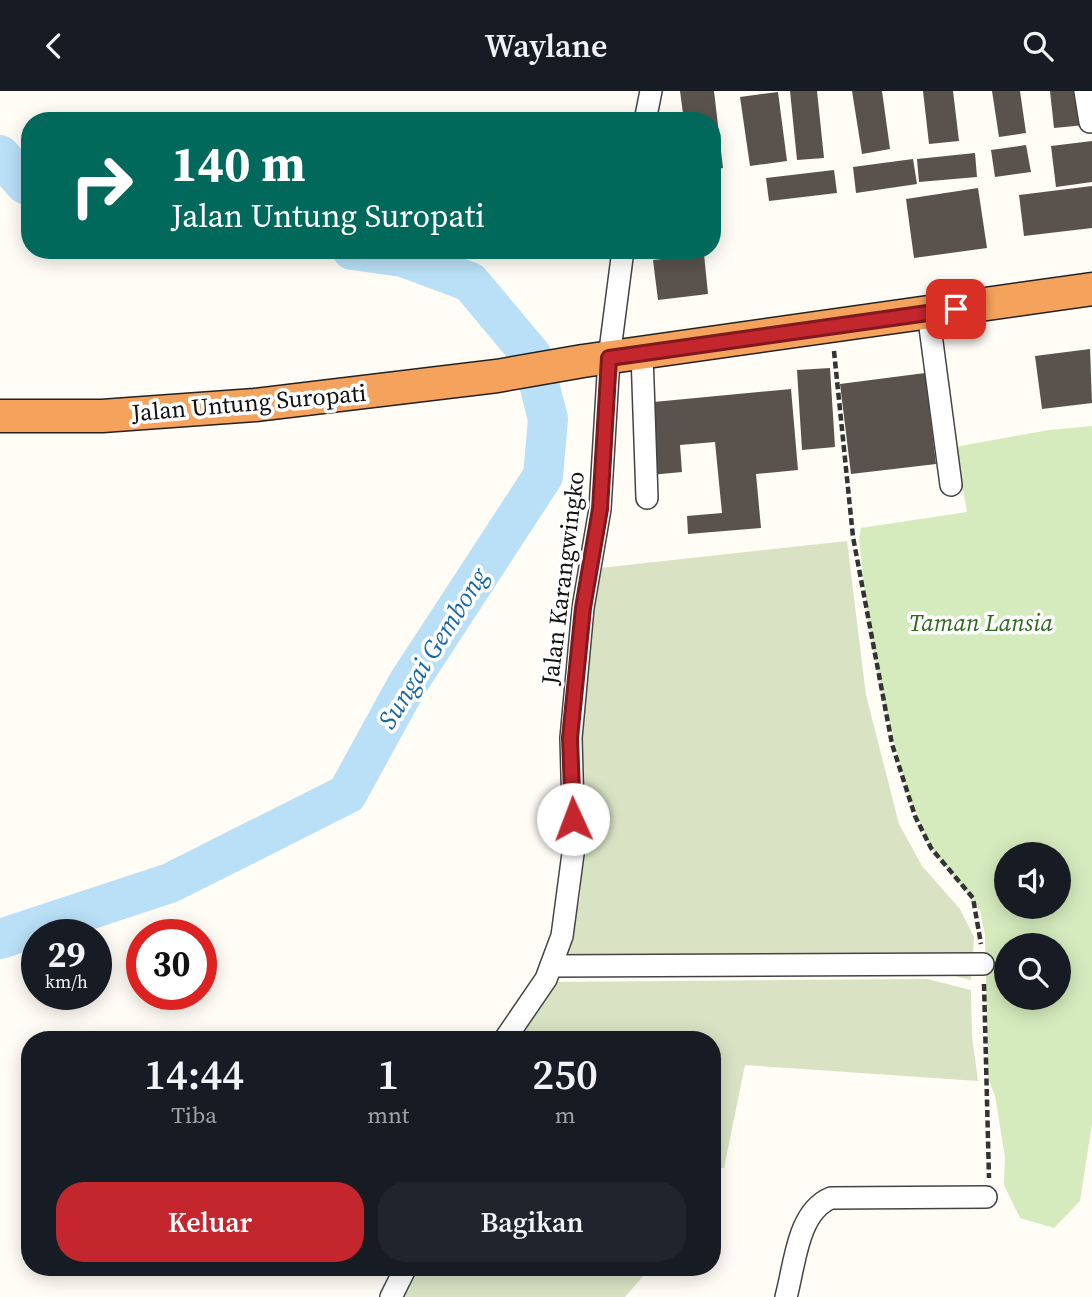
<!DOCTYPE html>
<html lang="id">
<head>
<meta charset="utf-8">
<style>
	body { margin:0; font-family:"Source Serif 4",serif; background:#20242c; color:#f1f3f6; height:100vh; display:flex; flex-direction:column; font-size:26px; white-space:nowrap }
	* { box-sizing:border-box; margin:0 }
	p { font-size:23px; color:#9ea1a6 }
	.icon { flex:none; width:38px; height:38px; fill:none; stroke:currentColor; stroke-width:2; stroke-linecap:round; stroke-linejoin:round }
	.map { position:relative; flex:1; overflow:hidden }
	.drawer { position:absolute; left:21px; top:940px; width:700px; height:245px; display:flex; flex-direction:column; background:#171b24; border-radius:28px; box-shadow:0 4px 18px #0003 }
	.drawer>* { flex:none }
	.top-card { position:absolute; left:21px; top:21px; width:700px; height:147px; border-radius:28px; box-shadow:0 4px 18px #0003; background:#00695c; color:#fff; overflow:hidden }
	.buttons { position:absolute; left:994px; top:751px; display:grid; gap:14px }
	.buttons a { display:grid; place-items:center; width:77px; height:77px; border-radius:50%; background:#171b24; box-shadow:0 4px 18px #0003; font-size:35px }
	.speed { position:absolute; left:21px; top:828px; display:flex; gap:14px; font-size:35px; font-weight:700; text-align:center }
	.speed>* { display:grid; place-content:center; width:91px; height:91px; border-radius:50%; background:#171b24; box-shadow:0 4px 18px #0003; line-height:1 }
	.speed small { font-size:18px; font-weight:400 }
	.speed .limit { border:10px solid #d22; background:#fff; color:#111 }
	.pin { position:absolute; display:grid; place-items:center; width:60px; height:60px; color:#fff; margin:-30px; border-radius:14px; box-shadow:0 4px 10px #0006 }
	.me { position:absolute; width:77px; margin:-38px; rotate:358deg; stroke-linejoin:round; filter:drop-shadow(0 0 5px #0008) }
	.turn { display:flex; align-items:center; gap:24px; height:147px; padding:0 35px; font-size:32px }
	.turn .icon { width:91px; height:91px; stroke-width:2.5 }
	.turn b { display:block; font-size:49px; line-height:60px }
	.eta { display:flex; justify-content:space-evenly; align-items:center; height:119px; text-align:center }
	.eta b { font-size:42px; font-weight:600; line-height:49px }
	.action { display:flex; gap:14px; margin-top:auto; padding:14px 35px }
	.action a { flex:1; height:80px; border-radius:28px; background:#c4262e; color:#fff; font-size:28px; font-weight:600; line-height:80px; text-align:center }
	.action a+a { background:#20242c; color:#f1f3f6 }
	header { display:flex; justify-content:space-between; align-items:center; height:91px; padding:0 35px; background:#171b24; font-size:32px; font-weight:600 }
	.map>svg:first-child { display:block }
	.green { fill:#d5ebbd; fill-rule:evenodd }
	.cemetery { fill:#d9e3c4 }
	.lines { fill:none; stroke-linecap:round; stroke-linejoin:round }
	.river { stroke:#b9e0f7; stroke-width:40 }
	.building { fill:#5a524d }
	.minor-casing { stroke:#444; stroke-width:24 }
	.highway-casing { stroke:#222; stroke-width:35 }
	.path { stroke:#333; stroke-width:4.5; stroke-dasharray:7 3.5; stroke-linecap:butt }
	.minor { stroke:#fff; stroke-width:21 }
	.highway { stroke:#f5a25d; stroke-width:32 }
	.route-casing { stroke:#7f191e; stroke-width:18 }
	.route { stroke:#c4262e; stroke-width:12 }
	.labels { text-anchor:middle; stroke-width:7; stroke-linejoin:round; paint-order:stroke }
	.street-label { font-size:24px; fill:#111; stroke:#fff }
	.park-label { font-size:24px; font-style:italic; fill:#2f6b1f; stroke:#fff }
	.water-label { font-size:26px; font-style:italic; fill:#1768a6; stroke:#fff }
</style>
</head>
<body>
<header><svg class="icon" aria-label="back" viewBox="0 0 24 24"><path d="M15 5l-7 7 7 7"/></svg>Waylane<svg class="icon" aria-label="search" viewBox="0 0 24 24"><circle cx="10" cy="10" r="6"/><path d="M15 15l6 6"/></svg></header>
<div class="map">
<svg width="1092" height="1206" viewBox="0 0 1092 1206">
	<rect width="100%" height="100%" fill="#fffdf5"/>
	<!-- green -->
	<path class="green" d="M 1092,335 L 1092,1033 L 1080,1110 L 1054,1137 L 1020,1127 L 1004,1094 L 1005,1066 L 995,1005 L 988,987 L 985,844 L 980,819 L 930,756 L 907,700 L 882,605 L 868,531 L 859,448 L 861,437 L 967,421 L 955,356 L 1049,339 ZM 1006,763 L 1059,763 L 1059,816 L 1006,816 ZM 1006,854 L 1059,854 L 1059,906 L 1006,906 Z"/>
	<!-- cemetery -->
	<g class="cemetery">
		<polygon points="847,450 866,604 899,733 922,775 960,818 974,846 971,889 951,884 560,881 580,807 584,748 578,658 600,477"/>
		<polygon points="927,888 971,899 972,945 978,990 745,974 724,1077 712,1078 712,948 519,948 553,891"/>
		<polygon points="417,1176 651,1176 625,1206 402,1206"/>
	</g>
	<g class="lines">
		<!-- river -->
		<g class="river">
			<polyline points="0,64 25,93 30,95"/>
			<polyline points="0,848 170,792 347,703 408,592 543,385 548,328 532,265 470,191 403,166 352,159"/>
		</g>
	</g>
	<!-- building -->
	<g class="building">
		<polygon points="680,0 714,0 723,77 712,79 712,30 684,30"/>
		<polygon points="790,0 817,0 824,67 797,69"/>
		<polygon points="852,0 882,0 890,58 862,63"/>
		<polygon points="923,0 953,0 959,50 929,53"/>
		<polygon points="992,0 1020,0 1026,42 999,46"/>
		<polygon points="1050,0 1081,0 1085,34 1054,37"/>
		<polygon points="778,1 787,70 750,75 740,6"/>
		<polygon points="1092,50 1092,91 1056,96 1051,55"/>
		<polygon points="1026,54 1031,81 995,86 991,59"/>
		<polygon points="975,62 977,86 919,91 917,68"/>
		<polygon points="913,68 917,93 856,102 853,76"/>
		<polygon points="834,79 837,102 769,110 766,87"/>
		<polygon points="1092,95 1092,137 1024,145 1019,104"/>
		<polygon points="978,97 987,157 914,167 906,108"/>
		<polygon points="704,163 708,203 658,209 653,169"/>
		<polygon points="1090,258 1092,312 1042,318 1035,265"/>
		<polygon points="830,277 835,356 802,359 797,279"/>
		<polygon points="925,282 936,373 851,383 840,293"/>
		<polygon points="791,298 798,379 756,383 761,437 688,443 687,425 722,422 715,351 680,354 682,381 650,384 643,312"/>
	</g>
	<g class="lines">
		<!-- minor casing -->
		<g class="minor-casing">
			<g id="minor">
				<polyline points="1085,0 1090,31"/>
				<polyline points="645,30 651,0"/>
				<polyline points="928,221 951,394"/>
				<polyline points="642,263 647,407"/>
				<polyline points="551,875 983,873"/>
				<polyline points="505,948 546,888 562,845 574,755 571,647 583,517 600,418 609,267 623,159"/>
				<polyline points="391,1206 406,1176"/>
				<path d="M 786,1206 C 795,1174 797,1121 831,1107 L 986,1106"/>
			</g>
		</g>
		<!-- highway casing -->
		<g class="highway-casing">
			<polyline id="highway" points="0,325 102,325 255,314 497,285 583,270 1092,198"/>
		</g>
		<!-- path -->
		<g class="path">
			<polyline points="834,260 853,446 892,653 915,725 931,757 973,807 981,853"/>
			<polyline points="984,893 989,1087"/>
		</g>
		<!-- minor -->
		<use href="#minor" class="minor"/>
		<!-- highway -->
		<use href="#highway" class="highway"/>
	</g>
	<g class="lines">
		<!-- route casing -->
		<g class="route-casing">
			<polyline id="route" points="573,728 570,647 583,517 600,418 609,267 956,218"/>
		</g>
		<!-- route -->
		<use href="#route" class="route"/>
	</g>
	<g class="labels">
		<!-- street labels -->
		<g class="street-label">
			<text transform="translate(249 312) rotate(-5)" y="8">Jalan Untung Suropati</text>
			<text transform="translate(563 487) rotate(-83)" y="8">Jalan Karangwingko</text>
		</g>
		<!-- park labels -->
		<g class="park-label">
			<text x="981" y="540">Taman Lansia</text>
		</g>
		<!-- water labels -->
		<g class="water-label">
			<text transform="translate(433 557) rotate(-58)" y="9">Sungai Gembong</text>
		</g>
	</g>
</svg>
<div class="buttons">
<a><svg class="icon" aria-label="sound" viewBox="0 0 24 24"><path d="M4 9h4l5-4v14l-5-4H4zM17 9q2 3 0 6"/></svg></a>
<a><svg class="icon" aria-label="search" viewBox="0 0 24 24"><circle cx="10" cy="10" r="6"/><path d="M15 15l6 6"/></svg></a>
</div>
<div class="speed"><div>29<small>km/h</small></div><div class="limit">30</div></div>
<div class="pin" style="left:956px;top:218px;background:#d93025"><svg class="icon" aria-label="arrive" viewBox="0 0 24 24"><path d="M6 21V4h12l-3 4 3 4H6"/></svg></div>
<svg class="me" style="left:573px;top:728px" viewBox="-20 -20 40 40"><circle r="19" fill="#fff"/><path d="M0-13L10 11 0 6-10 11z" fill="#c4262e"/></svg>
<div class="top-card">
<div class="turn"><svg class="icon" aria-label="right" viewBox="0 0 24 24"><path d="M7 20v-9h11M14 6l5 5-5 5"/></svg><div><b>140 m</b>Jalan Untung Suropati</div></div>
</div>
<section class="drawer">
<div class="eta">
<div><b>14:44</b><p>Tiba</p></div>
<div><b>1</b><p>mnt</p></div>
<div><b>250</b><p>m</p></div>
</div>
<div class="action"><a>Keluar</a><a>Bagikan</a></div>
</section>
</div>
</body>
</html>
